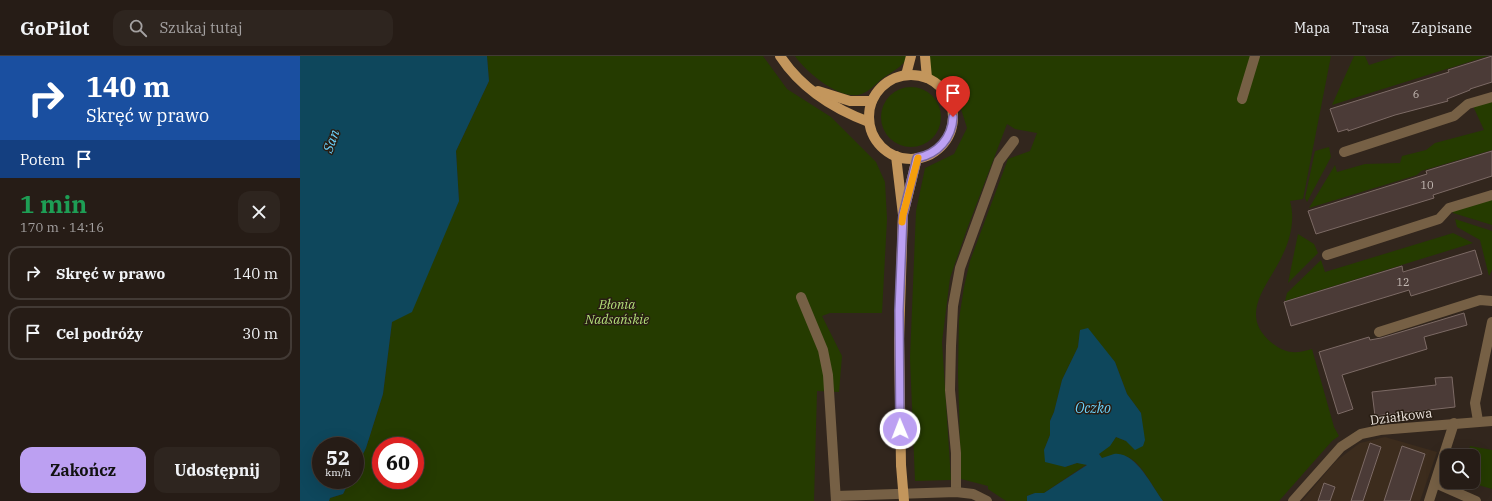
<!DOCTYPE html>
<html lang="pl">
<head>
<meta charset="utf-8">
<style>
	body { margin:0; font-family:"IBM Plex Serif",serif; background:#2e251f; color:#f1f3f6; height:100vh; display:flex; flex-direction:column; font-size:15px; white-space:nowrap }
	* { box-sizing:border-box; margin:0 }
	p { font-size:13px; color:#a4a1a1 }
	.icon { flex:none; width:22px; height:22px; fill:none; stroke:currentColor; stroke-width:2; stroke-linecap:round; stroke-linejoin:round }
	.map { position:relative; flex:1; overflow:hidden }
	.panel { display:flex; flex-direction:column; background:#261c16; width:300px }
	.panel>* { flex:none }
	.top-card { background:#1a4fa0; color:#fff; overflow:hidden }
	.controls { position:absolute; left:1140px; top:393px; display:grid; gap:8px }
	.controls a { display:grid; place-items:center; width:40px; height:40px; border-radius:8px; background:#261c16; box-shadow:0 4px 16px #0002,0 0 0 1px #423a35; font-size:20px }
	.speed { position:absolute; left:12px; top:381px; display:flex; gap:8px; font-size:20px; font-weight:700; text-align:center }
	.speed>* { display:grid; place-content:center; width:52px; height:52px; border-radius:50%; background:#261c16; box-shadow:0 4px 16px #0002,0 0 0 1px #423a35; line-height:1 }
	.speed small { font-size:10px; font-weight:400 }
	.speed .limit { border:6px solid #d22; background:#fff; color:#111 }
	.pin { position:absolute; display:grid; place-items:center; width:34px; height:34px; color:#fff; margin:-41px -17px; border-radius:50% 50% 50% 0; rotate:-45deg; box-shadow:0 0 4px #0007 }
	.pin .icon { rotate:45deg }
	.me { position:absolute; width:44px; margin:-22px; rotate:359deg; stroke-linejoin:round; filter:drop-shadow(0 0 3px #0008) }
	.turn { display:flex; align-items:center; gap:14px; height:84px; padding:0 20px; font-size:18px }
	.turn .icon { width:52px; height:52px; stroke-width:2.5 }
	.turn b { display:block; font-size:28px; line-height:34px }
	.then { display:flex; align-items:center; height:38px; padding:0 20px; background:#0003; gap:8px; font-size:15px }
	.round { display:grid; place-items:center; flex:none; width:42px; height:42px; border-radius:12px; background:#2e251f }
	.summary { display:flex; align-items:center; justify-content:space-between; height:68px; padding:0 20px }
	h1 { font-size:24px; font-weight:800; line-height:30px; color:#1e9e55 }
	.primary-button { display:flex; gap:8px; margin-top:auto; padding:8px 20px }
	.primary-button a { flex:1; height:46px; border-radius:12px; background:#bca0f2; color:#111; font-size:16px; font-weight:800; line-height:46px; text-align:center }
	.primary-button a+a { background:#2e251f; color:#f1f3f6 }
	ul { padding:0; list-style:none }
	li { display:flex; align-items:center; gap:12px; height:54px; margin:0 8px 6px; padding:0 12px; border:2px solid #423a35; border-radius:12px }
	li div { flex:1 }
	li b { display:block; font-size:15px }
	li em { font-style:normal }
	header { display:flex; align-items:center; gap:24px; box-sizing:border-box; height:56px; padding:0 20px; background:#261c16; border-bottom:1px solid #423a35 }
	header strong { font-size:19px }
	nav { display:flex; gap:22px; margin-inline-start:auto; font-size:14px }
	.search { width:280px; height:36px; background:#2e251f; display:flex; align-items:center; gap:10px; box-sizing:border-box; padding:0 14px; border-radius:12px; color:#a4a1a1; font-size:15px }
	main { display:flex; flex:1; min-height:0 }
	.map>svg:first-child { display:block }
	.built { fill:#3c2c1d }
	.green { fill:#253b00; fill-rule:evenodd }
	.water { fill:#0e475c }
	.building { fill:#4b3b37; stroke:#7c6a65 }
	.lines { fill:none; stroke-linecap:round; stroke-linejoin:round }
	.minor { stroke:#766045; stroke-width:10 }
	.major { stroke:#c3965c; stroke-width:10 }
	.major-bridge { stroke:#c3965c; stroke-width:10 }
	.route-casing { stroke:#7a689d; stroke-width:10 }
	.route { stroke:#bca0f2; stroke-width:7 }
	.slow { stroke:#f59e0b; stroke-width:7 }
	.labels { text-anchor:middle; stroke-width:3; stroke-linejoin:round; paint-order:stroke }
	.number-label { font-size:11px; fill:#c4bab4 }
	.park-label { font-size:13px; font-style:italic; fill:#b3df79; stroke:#281d13 }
	.street-label { font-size:13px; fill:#ede5de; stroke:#281d13 }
	.water-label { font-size:14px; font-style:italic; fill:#6bd1fb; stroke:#281d13 }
</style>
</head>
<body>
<header>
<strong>GoPilot</strong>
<div class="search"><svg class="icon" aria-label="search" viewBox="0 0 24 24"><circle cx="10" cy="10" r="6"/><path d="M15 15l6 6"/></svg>Szukaj tutaj</div>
<nav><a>Mapa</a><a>Trasa</a><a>Zapisane</a></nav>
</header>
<main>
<section class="panel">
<div class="top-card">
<div class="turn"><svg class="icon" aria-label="right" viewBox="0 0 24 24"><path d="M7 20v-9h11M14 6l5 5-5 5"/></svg><div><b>140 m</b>Skręć w prawo</div></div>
<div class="then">Potem<svg class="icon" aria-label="arrive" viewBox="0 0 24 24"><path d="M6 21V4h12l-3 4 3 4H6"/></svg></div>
</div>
<div class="summary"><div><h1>1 min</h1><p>170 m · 14:16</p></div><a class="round"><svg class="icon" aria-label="close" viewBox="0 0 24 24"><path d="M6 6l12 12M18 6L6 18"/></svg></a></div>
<ul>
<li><svg class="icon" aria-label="right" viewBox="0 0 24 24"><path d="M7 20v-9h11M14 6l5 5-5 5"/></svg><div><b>Skręć w prawo</b></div><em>140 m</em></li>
<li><svg class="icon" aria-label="arrive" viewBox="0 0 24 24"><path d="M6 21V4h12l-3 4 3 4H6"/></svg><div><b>Cel podróży</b></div><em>30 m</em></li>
</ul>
<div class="primary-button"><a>Zakończ</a><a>Udostępnij</a></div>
</section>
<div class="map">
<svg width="1192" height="445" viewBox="0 0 1192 445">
	<rect width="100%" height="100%" fill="#32261d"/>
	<!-- built -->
	<polygon class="built" points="1085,381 1137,396 1120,445 1002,445 1036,405 1060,387"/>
	<!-- green -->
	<g class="green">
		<path d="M 187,0 L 463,0 L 487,33 L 531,61 L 576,106 L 585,126 L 587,163 L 582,257 L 530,257 L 522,260 L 542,300 L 539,336 L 517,335 L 514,445 L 29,445 L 30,442 L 43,438 L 50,424 L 55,424 L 55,414 L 66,392 L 83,338 L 92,266 L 159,145 L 156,95 L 189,25 ZM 81,390 L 115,390 L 115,424 L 81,424 Z"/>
		<path d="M 495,0 L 608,0 C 603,11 593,15 583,22 C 575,28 569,37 558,39 C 537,42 506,16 495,0 Z"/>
		<path d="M 625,0 L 1031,0 L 1003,143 L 990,145 C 995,162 991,182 983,198 C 970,228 936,258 972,287 C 986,298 996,298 1012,293 L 1034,371 L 1039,380 L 1032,385 L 979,445 L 863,445 C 853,433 841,403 824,400 C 818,399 808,402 802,403 L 799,397 L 809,390 L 816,381 L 826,385 L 841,357 L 827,338 L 815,306 L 780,274 L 778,291 L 762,324 L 754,356 L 750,365 L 750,379 L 744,394 L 765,411 L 777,407 L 787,408 L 744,437 L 735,437 L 727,440 L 727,445 L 706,445 L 688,433 L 688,430 L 661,423 L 658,317 L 659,263 L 664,231 L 670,205 L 708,103 L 730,95 L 737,77 L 715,73 L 707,68 L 667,173 L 650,222 L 642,286 L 651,424 L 615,425 L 610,302 L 616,155 L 625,112 L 654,98 L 667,72 L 661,53 L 652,50 L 644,35 L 632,24 Z"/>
		<polygon points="1054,0 1065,0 1069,9 1097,0 1188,0 1032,49"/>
		<circle cx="611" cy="61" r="30"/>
		<polygon points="1192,44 1192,94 1121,115 1117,119 1009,152 1035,109 1037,116 1065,108 1100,107 1102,100 1126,94 1135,87 1184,74 1173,50"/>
		<polygon points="1029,91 1031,101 1007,146 1005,142 1015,95"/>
		<polygon points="1192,142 1192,169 1153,157 1152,154"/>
		<polygon points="1155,163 1192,175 1192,214 1189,220 1180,184 1157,171"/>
		<polygon points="1153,177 1173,187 985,245 987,237 1021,204 1025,216"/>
		<polygon points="998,178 1014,188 1018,197 988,227"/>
		<polygon points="1170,390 1192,394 1192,433 1168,426 1173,426 1173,400 1167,400"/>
	</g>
	<!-- water -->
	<g class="water">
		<polygon points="0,0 187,0 189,25 156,95 159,145 112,256 92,266 83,338 66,392 55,414 55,390 21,390 21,424 50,424 43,438 30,442 29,445 0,445"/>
		<path d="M 788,272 L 815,306 L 827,338 L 841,357 L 845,384 L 843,390 L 835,394 L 826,385 L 816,381 L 810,390 L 799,398 L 802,402 C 806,401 810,399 814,398 C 836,395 852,431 863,445 L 727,445 L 727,440 L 735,437 L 744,437 L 787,409 L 777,407 L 765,411 L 745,406 L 744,394 L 750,379 L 750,365 L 754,356 L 762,324 L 778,291 L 780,274 Z"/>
	</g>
	<!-- building -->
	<g class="building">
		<polygon points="1192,0 1192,26 1170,33 1170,34 1147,43 1148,45 1095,59 1048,75 1048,73 1038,76 1030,53 1149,16 1148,14"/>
		<polygon points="1192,95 1192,120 1133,139 1134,142 1016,178 1008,155 1127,118 1126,115"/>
		<polygon points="1175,194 1182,218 1111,240 1109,234 991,270 984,246 1102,210 1103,216"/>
		<polygon points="1164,257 1167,269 1124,281 1127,293 1042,319 1053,353 1038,358 1019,296 1069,281 1070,284 1081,282"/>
		<polygon points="1152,321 1155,351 1075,360 1072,336 1136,329 1135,322"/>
		<polygon points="1070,387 1081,391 1063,445 1051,445"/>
		<polygon points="1102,390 1125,398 1110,445 1084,445"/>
		<polygon points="1024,427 1035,431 1030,445 1018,445"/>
	</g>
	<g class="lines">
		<!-- minor -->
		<g class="minor">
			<polyline points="942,43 955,0"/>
			<polyline points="1044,96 1154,60 1168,48 1192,41"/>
			<polyline points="1027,199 1139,163 1149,152 1192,139"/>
			<polyline points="501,241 523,294 528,319 536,445"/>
			<polyline points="1079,276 1180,244 1192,245"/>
			<polyline points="1178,365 1175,347 1192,266"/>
			<polyline points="1135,427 1176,445"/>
			<polyline points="656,436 656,397 650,334 651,290 653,250 660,212 699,105 714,85"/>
			<polyline points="536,440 656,436 673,438 687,445"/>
			<polyline points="993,445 1041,391 1061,378 1080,374 1192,365"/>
			<polyline points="1129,445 1154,367"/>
		</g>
		<!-- major -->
		<g class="major">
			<path d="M 480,0 C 501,32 534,53 569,66"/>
			<polyline points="625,0 627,22"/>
			<polyline points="606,19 611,0"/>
			<circle cx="611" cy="61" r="42"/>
			<polyline points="518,35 550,45 572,45"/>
			<polyline points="596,100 603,159 599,283 601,409"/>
			<polyline points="604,155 617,102"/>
		</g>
		<!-- major-bridge -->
		<polyline class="major-bridge" points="601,409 604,445"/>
	</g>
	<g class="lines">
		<!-- route casing -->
		<g class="route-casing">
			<path id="route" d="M 600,373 L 599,255 L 603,159 L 617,102 C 638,98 652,82 653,61"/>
		</g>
		<!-- route -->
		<use href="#route" class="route"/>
		<!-- slow -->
		<polyline class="slow" points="602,166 603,159 618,102"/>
	</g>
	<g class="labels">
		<!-- number labels -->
		<g class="number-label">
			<text x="1116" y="42">6</text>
			<text x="1127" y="133">10</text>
			<text x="1103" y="230">12</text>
		</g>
		<!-- park labels -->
		<g class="park-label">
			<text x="317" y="253">Błonia<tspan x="317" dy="15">Nadsańskie</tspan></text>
		</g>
		<!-- street labels -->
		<g class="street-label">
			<text transform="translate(1101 360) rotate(-7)" y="5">Działkowa</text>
		</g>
		<!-- water labels -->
		<g class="water-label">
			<text transform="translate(31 85) rotate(-70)" y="5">San</text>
			<text x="793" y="357">Oczko</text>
		</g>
	</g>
</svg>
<div class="controls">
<a><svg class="icon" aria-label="search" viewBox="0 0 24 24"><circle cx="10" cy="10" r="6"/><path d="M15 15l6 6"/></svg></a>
</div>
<div class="speed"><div>52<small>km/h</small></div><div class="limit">60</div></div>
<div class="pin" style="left:653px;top:61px;background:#d93025"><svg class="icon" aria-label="arrive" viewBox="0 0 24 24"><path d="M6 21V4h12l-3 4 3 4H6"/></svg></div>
<svg class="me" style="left:600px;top:373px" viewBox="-20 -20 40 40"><circle r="17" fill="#bca0f2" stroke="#fff" stroke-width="3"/><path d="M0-11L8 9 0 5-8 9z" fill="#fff"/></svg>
</div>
</main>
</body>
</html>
